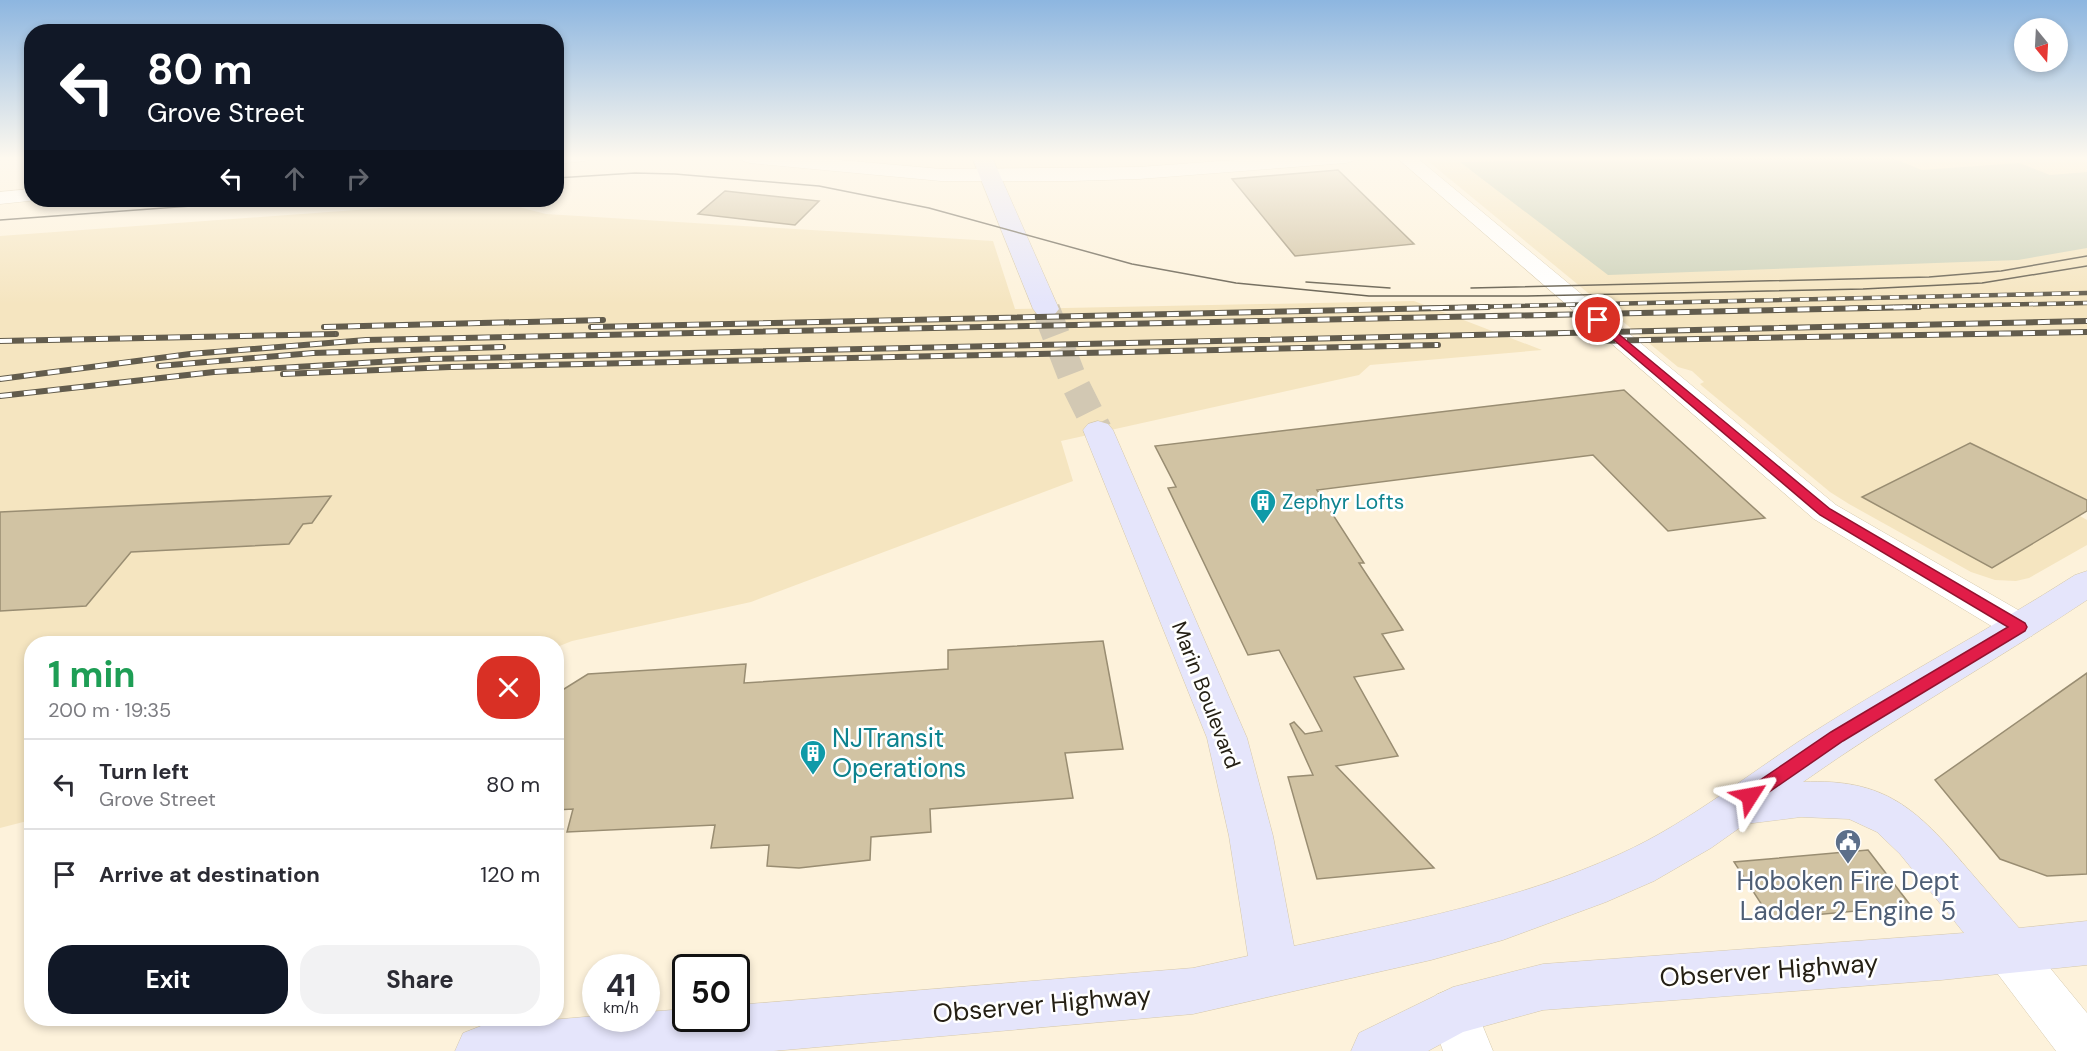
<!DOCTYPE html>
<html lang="en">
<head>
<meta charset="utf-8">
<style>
	body { margin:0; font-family:"DM Sans",sans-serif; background:#f2f2f3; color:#2b2b33; height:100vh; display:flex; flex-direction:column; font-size:22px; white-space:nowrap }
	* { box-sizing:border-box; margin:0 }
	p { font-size:20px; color:#7c7c81 }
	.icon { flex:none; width:33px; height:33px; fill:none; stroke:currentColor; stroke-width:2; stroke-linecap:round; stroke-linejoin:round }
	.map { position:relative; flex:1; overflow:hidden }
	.details { position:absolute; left:24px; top:636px; width:540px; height:390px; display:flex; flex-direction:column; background:#fff; border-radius:24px; box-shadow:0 3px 9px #0003 }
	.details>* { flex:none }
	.banner { position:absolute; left:24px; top:24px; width:540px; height:183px; border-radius:24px; box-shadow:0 3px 9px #0003; background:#111827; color:#fff; overflow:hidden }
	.needle { width:39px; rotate:162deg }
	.controls { position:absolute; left:2014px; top:18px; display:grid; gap:12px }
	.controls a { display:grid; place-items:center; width:54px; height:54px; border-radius:50%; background:#fff; box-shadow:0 3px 9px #0003; font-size:30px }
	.speed { position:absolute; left:582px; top:954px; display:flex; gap:12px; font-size:30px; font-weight:700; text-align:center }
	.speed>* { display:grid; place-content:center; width:78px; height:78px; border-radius:50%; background:#fff; box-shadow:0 3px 9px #0003; line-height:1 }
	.speed small { font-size:15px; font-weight:400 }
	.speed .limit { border:3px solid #111; border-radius:9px; background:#fff; color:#111 }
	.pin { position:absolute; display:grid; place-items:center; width:51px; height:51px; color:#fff; margin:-26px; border:3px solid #fff; border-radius:50%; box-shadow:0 2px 6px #0007 }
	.me { position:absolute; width:66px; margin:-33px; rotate:56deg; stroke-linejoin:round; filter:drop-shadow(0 0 4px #0008) }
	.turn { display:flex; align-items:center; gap:21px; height:126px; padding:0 24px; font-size:27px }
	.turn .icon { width:78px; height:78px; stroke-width:2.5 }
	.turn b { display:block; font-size:42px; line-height:51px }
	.lanes { display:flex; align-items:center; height:57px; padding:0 24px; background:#0003; justify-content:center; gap:30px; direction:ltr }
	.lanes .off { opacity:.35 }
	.round { display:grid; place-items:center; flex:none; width:63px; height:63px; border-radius:24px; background:#f2f2f3 }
	.headline { display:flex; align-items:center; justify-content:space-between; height:102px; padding:0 24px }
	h1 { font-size:36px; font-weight:700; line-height:45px; color:#1e9e55 }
	.action { display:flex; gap:12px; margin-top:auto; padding:12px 24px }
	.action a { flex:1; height:69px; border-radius:24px; background:#111827; color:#fff; font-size:24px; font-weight:700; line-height:69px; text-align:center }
	.action a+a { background:#f2f2f3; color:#2b2b33 }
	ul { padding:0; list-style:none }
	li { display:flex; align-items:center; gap:18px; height:90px; padding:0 24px; border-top:2px solid #e1e1e2 }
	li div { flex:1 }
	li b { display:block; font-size:22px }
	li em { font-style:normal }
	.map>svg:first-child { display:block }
	.built { fill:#f5e5c0 }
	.green { fill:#cdd2ba }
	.building { fill:#d1c3a3; stroke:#998d72; stroke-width:1.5 }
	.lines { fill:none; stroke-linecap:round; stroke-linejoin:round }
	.secondary-tunnel { stroke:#d2c8b3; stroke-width:28; stroke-dasharray:28 14; stroke-linecap:butt }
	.tertiary-casing { stroke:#d5c8ab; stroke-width:1 }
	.secondary-casing { stroke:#d5c8ab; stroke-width:1 }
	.tertiary { fill:#fff; fill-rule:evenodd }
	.secondary { fill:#e5e5fb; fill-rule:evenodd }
	.tram { stroke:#625c4d; stroke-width:1.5 }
	.rail-far1-casing { stroke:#625c4d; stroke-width:4.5 }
	.rail-casing { stroke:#625c4d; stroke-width:6 }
	.rail-far1 { stroke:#fff; stroke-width:3; stroke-dasharray:9; stroke-linecap:butt }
	.rail { stroke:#fff; stroke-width:4; stroke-dasharray:12; stroke-linecap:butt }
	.route { fill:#e11d48; stroke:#92132f; stroke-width:1.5 }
	.labels { text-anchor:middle; stroke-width:5; stroke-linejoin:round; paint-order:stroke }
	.culture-label { font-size:21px; fill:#0d838f; stroke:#fff; text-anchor:start }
	.street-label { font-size:21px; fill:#252015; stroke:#fff }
	.near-culture-label { font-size:26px; fill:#0d838f; stroke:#fff; text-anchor:start }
	.near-service-label { font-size:26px; fill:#4e5e75; stroke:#fff }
	.near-street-label { font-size:26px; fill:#252015; stroke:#fff }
</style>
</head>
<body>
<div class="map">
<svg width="2087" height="1051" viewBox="0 0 2087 1051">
	<rect width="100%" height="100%" fill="#fdf2db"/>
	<!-- built -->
	<g class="built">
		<polygon points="1423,157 2087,157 2087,511 2080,516 2087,520 2087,545 2029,578 2016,581 1995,580 1971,572 1849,504 1830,492 1702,386 1700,384 1704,382 1692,371 1678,367"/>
		<polygon points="491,200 546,214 993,241 1015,309 1414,301 1542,350 1370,365 1359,375 1061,441 1073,481 751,602 572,641 557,647 556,644 32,644 31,820 0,828 0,236"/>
	</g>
	<!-- green -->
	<polygon class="green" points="1772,157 1890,157 1922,170 2019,163 2050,175 2087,172 2087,248 2018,260 1608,275 1460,162"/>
	<!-- building -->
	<g class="building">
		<polygon points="1338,170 1414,244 1295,256 1232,179"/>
		<polygon points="725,191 819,201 795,225 698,214"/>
		<polygon points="1624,390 1765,518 1668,531 1593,455 1317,490 1364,563 1359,563 1403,630 1382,634 1404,669 1354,677 1398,756 1336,766 1434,868 1317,879 1288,777 1313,775 1290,724 1294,722 1305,734 1322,731 1279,650 1248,655 1168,488 1176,487 1155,446"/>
		<polygon points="1970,443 2087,500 2087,511 1992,568 1862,497"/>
		<polygon points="331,496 312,523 303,524 289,544 131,552 86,606 0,611 0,512"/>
		<polygon points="1103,641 1123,749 1065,753 1073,798 930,809 931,832 871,837 870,860 799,868 767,866 769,845 711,848 715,825 567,832 573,809 556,810 556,694 588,674 746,664 744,683 948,669 948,650"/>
		<polygon points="2087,673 2087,874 2047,876 2000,859 1935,780"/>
		<polygon points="1868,850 1911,906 1771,919 1734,862"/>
	</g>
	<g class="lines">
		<!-- secondary-tunnel -->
		<polyline class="secondary-tunnel" points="1046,309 1074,382 1098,430"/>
		<!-- tertiary casing -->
		<g class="tertiary-casing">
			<g id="tertiary">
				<polygon points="556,157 587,157 585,161 556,164"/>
				<polygon points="741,157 807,157 941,169 1139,167 1277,157 1355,157 1353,161 1346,163 1139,179 1070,181 941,181 750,163 743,161"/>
				<polygon points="1396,157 1416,157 1836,505 2032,618 2037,627 2032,636 2020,639 2008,636 1814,519"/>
				<polygon points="32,189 32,200 38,200 0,204 0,192"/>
				<polygon points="2007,929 2023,935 2087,1013 2087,1051 2056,1051 1991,965 1984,950 1991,935"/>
				<polygon points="1453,988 1470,995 1493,1051 1443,1051 1429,1011 1436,995"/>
			</g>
		</g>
		<!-- secondary casing -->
		<g class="secondary-casing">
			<g id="secondary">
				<polygon points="972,157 992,157 1059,309 1055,314 1046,317 1037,314 1033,309"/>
				<path d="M 1098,421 L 1108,424 L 1113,430 L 1247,738 L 1273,836 L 1294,946 C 1405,922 1517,901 1620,854 C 1693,821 1755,768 1823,726 C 1905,674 1992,628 2075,575 L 2087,571 L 2087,600 C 1994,662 1895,717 1803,782 C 1885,778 1917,809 1967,868 C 1984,888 2002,908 2019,928 L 2087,921 L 2087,965 L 1941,980 L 1543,1010 L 1463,1032 L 1428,1051 L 1351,1051 L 1359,1033 L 1453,987 L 1543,964 L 1964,933 L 1900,854 L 1877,832 L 1849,819 L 1801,817 L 1745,824 L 1711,848 L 1654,881 L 1606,902 L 1503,940 L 1431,960 L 1193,1014 L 773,1051 L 455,1051 L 463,1033 L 481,1026 L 596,1016 L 596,1018 L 646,1018 L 646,1012 L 686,1009 L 686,1018 L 736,1018 L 736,1005 L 1193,968 L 1248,956 L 1229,836 L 1207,738 L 1083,430 L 1088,424 Z"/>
			</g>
		</g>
		<!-- tertiary -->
		<use href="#tertiary" class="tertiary"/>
		<!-- secondary -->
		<use href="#secondary" class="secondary"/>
		<!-- tram -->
		<g class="tram">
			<polyline points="556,178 635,173 675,174 819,186 929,208 1132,264 1236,283 1369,296 1527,296 1863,289 1982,283 2087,266"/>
			<polyline points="0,220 272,200"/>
			<polyline points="1306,282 1390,288"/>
			<polyline points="1471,288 1929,277 2001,271 2087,256"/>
		</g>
		<!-- rail-far1 casing -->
		<g class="rail-far1-casing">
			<g id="rail-far1">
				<polyline points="1422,308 2087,293"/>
				<polyline points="1849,308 2087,303"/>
			</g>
		</g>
		<!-- rail casing -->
		<g class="rail-casing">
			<g id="rail">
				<polyline points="324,327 603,320"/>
				<polyline points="591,327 1488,307"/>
				<polyline points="0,341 336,334"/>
				<polyline points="1591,341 2087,332"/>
				<polyline points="159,366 313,353 503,347"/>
				<polyline points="283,374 450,367 1438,345"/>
				<polyline points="0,379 190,354 366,340 1919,307"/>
				<polyline points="0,396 214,372 429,359 2087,321"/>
			</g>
		</g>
		<!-- rail-far1 -->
		<use href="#rail-far1" class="rail-far1"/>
		<!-- rail -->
		<use href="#rail" class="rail"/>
	</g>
	<!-- sky -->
	<linearGradient id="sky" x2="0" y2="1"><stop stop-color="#8db6e0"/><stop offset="0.52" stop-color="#fef9ef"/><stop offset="1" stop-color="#fef9ef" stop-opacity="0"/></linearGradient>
	<rect width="2087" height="304" fill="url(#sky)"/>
	<!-- route -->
	<polygon class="route" points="1598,317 1830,509 2025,623 2027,627 2025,631 1843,741 1756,801 1750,803 1744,801 1741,796 1744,791 1831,732 2008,627 1820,515 1594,323 1594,318"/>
	<!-- icons -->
	<defs>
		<g id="building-pin" transform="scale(1.35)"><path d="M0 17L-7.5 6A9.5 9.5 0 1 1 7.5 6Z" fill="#0f9aa8" stroke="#fff"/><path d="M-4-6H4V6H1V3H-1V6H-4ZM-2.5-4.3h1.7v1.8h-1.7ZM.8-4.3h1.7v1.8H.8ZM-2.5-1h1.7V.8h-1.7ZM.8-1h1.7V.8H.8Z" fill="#fff"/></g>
		<g id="civic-pin" transform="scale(1.35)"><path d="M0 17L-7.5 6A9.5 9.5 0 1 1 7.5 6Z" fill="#5c6f8a" stroke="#fff"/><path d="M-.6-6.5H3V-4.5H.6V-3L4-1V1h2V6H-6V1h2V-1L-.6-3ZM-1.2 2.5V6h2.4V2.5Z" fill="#fff"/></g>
	</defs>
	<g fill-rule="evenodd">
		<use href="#building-pin" x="1263" y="502"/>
		<use href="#building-pin" x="813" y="753"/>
		<use href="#civic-pin" x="1848" y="842"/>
	</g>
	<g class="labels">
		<!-- culture labels -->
		<g class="culture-label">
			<text x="1282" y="509">Zephyr Lofts</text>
		</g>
		<!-- street labels -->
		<g class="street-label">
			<text transform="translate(1206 695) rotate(69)" y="7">Marin Boulevard</text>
		</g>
		<!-- near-culture labels -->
		<g class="near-culture-label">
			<text x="832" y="747">NJTransit<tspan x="832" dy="30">Operations</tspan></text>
		</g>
		<!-- near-service labels -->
		<g class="near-service-label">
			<text x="1848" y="890">Hoboken Fire Dept<tspan x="1848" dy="30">Ladder 2 Engine 5</tspan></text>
		</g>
		<!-- near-street labels -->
		<g class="near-street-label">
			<text transform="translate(1769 970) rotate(-4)" y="9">Observer Highway</text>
			<text transform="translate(1042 1004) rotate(-5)" y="9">Observer Highway</text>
		</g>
	</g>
</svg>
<div class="controls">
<a><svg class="needle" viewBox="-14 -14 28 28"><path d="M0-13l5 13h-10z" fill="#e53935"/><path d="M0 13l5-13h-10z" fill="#7c7c81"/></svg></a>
</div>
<div class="speed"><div>41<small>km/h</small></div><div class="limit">50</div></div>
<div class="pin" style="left:1598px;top:320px;background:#d93025"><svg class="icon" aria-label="arrive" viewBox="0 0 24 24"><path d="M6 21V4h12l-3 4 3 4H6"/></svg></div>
<svg class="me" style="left:1750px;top:796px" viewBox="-20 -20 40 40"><path d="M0-17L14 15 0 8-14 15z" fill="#e11d48" stroke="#fff" stroke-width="4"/></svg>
<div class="banner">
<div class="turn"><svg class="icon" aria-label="left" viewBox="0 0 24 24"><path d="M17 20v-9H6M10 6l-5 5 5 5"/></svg><div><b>80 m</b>Grove Street</div></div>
<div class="lanes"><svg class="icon" aria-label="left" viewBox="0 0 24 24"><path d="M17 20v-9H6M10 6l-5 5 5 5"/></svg><svg class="icon off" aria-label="ahead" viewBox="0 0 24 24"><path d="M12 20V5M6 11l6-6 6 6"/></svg><svg class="icon off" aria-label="right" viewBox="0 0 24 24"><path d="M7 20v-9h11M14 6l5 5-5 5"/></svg></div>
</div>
<section class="details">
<div class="headline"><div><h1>1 min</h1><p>200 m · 19:35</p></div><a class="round" style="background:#d93025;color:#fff"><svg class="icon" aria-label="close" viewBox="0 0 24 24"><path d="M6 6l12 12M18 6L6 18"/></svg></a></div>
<ul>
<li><svg class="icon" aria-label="left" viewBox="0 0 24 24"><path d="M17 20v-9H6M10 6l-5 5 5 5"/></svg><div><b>Turn left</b><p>Grove Street</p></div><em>80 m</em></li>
<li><svg class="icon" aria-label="arrive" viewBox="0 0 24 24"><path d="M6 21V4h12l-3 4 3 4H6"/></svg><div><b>Arrive at destination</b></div><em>120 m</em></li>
</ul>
<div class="action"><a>Exit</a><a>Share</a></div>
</section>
</div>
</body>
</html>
